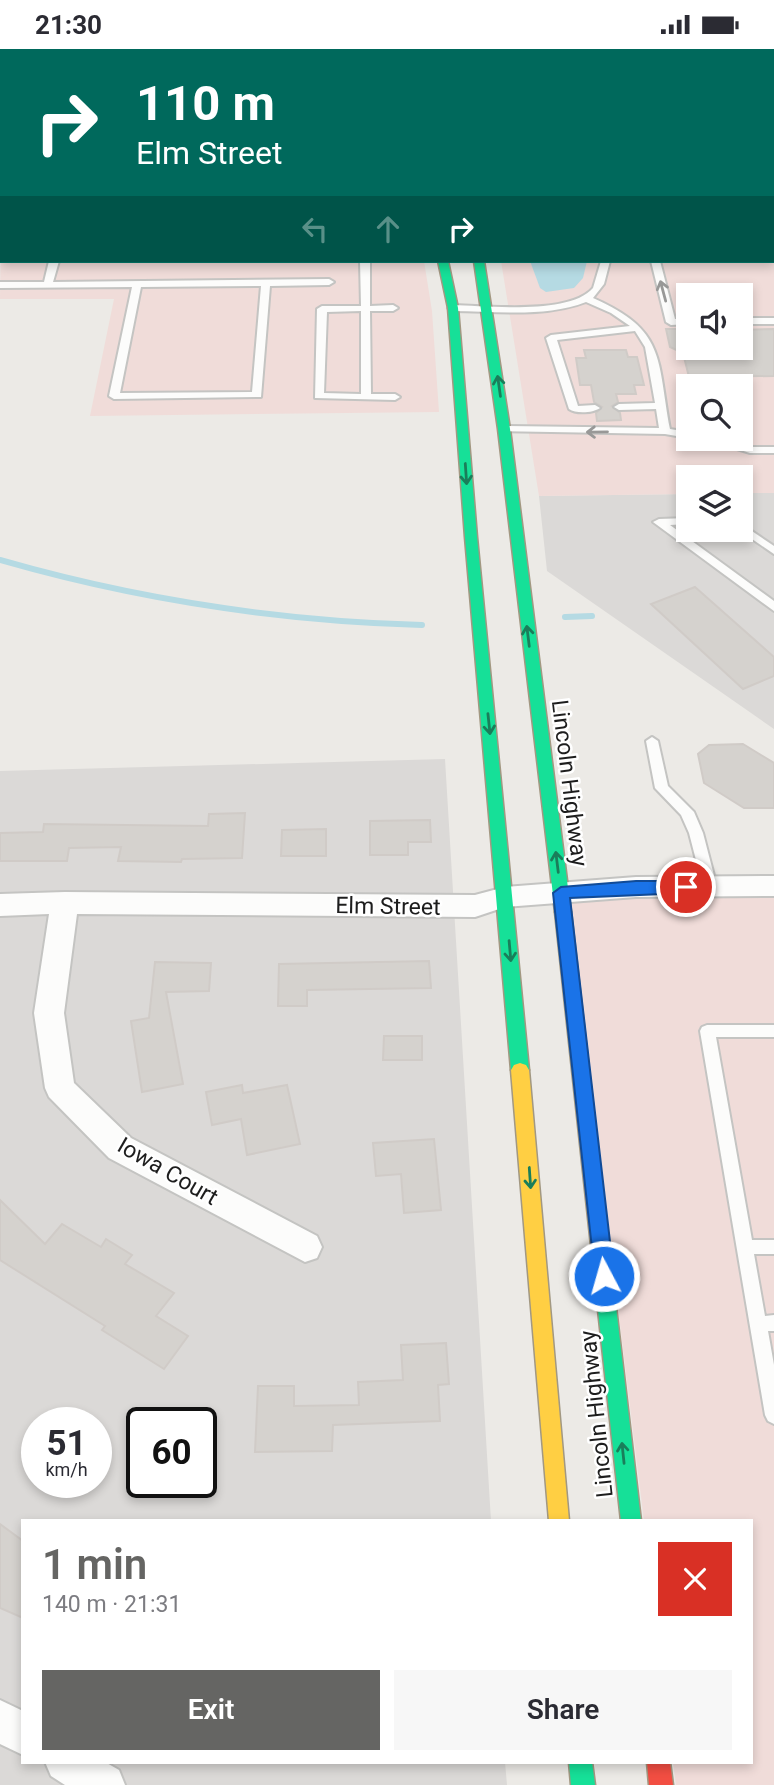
<!DOCTYPE html>
<html lang="en">
<head>
<meta charset="utf-8">
<style>
	body { margin:0; font-family:Roboto,sans-serif; background:#f7f7f7; color:#2b2b33; height:100vh; display:flex; flex-direction:column; font-size:26px; white-space:nowrap }
	* { box-sizing:border-box; margin:0 }
	p { font-size:23px; color:#7c7c81 }
	.icon { flex:none; width:38px; height:38px; fill:none; stroke:currentColor; stroke-width:2; stroke-linecap:round; stroke-linejoin:round }
	.map { position:relative; flex:1; overflow:hidden }
	.sheet { position:absolute; left:21px; top:1470px; width:732px; height:245px; display:flex; flex-direction:column; background:#fff; border-radius:0px; box-shadow:0 4px 10px #0003 }
	.sheet>* { flex:none }
	.top-card { position:absolute; left:0px; top:0px; width:775px; height:214px; box-shadow:0 4px 10px #0003; background:#00695c; color:#fff; overflow:hidden }
	.controls { position:absolute; left:676px; top:234px; display:grid; gap:14px }
	.controls a { display:grid; place-items:center; width:77px; height:77px; border-radius:0px; background:#fff; box-shadow:0 4px 10px #0003; font-size:35px }
	.speed { position:absolute; left:21px; top:1358px; display:flex; gap:14px; font-size:35px; font-weight:700; text-align:center }
	.speed>* { display:grid; place-content:center; width:91px; height:91px; border-radius:50%; background:#fff; box-shadow:0 4px 10px #0003; line-height:1 }
	.speed small { font-size:18px; font-weight:400 }
	.speed .limit { border:4px solid #111; border-radius:10px; background:#fff; color:#111 }
	.pin { position:absolute; display:grid; place-items:center; width:60px; height:60px; color:#fff; margin:-30px; border:4px solid #fff; border-radius:50%; box-shadow:0 2px 7px #0007 }
	.me { position:absolute; width:77px; margin:-38px; rotate:354deg; stroke-linejoin:round; filter:drop-shadow(0 0 5px #0008) }
	.turn { display:flex; align-items:center; gap:24px; height:147px; padding:0 21px; font-size:32px }
	.turn .icon { width:91px; height:91px; stroke-width:2.5 }
	.turn b { display:block; font-size:49px; line-height:60px }
	.lanes { display:flex; align-items:center; height:66px; padding:0 21px; background:#0003; justify-content:center; gap:35px; direction:ltr }
	.lanes .off { opacity:.35 }
	.round { display:grid; place-items:center; flex:none; width:74px; height:74px; border-radius:0px; background:#f7f7f7 }
	.head { display:flex; align-items:center; justify-content:space-between; height:119px; padding:0 21px }
	h1 { font-size:42px; font-weight:600; line-height:52px; color:#656563 }
	.primary-button { display:flex; gap:14px; margin-top:auto; padding:14px 21px }
	.primary-button a { flex:1; height:80px; border-radius:0px; background:#656563; color:#fff; font-size:28px; font-weight:600; line-height:80px; text-align:center }
	.primary-button a+a { background:#f7f7f7; color:#2b2b33 }
	.status { display:flex; justify-content:space-between; align-items:center; height:49px; padding:0 35px; background:#fff; direction:ltr }
	.status svg { height:19px; fill:currentColor }
	.map>svg:first-child { display:block }
	.residential { fill:#dbd9d7; fill-rule:evenodd }
	.commercial { fill:#f0dcd9; fill-rule:evenodd }
	.water { fill:#b5dae3 }
	.lines { fill:none; stroke-linecap:round; stroke-linejoin:round }
	.stream { stroke:#b5dae3; stroke-width:6 }
	.building { fill:#d5d2ce; stroke:#d0cbc7; stroke-width:2 }
	.lane-casing { stroke:#c4c4c2; stroke-width:4 }
	.street-casing { stroke:#c4c4c2; stroke-width:4 }
	.fast-casing { stroke:#a29882; stroke-width:3 }
	.slow-casing { stroke:#a29882; stroke-width:3 }
	.jam-casing { stroke:#a29882; stroke-width:3 }
	.lane { fill:#fcfcfb; fill-rule:evenodd }
	.street { fill:#fcfcfb; fill-rule:evenodd }
	.fast { fill:#16e098; fill-rule:evenodd }
	.slow { fill:#ffcf43; fill-rule:evenodd }
	.jam { fill:#f24e42; fill-rule:evenodd }
	.oneway { stroke:#989897 }
	.oneway2 { stroke:#1a7e5a }
	.route { fill:#1a73e8; stroke:#114b97; stroke-width:2 }
	.labels { text-anchor:middle; stroke-width:5; stroke-linejoin:round; paint-order:stroke }
	.street-label { font-size:23px; fill:#1d1d1d; stroke:#fff }
</style>
</head>
<body>
<div class="status"><b>21:30</b><svg viewBox="0 0 49 12"><path d="M0 12V9h3v3zM5 12V6h3v6zM10 12V3h3v9zM15 12V0h3v12zM26 1h20v11H26zM47 4h2v5h-2z"/></svg></div>
<div class="map">
<svg width="774" height="1736" viewBox="0 0 774 1736">
	<rect width="100%" height="100%" fill="#eceae6"/>
	<!-- residential -->
	<g class="residential">
		<polygon points="740,444 774,444 774,680 547,522 539,447 688,445 688,481 740,481"/>
		<path d="M 445,710 L 491,1472 L 23,1472 L 23,1713 L 505,1713 L 507,1736 L 0,1736 L 0,722 ZM 37,1374 L 96,1374 L 96,1433 L 37,1433 ZM 142,1374 L 201,1374 L 201,1433 L 142,1433 Z"/>
	</g>
	<!-- commercial -->
	<g class="commercial">
		<polygon points="0,0 341,0 343,2 2,2 0,45"/>
		<path d="M 774,30 L 774,444 L 740,444 L 740,429 L 688,429 L 688,445 L 539,447 L 501,212 L 774,212 ZM 688,247 L 740,247 L 740,299 L 688,299 ZM 688,338 L 740,338 L 740,390 L 688,390 Z"/>
		<polygon points="2,99 2,212 424,212 432,262 439,363 90,367 114,250 0,250"/>
		<polygon points="774,845 774,1736 676,1736 673,1713 751,1713 751,1472 644,1472 568,850"/>
	</g>
	<!-- water -->
	<polygon class="water" points="530,212 587,212 583,229 574,239 546,243 540,239"/>
	<g class="lines">
		<!-- stream -->
		<g class="stream">
			<path d="M 0,511 C 139,551 278,572 422,576"/>
			<polyline points="565,568 592,567"/>
		</g>
	</g>
	<!-- building -->
	<g class="building">
		<polygon points="666,280 688,280 688,299 740,299 740,281 774,280 774,327 689,328 683,304 670,298"/>
		<polygon points="584,301 626,301 628,308 637,308 644,336 634,336 636,345 616,345 618,353 612,357 620,364 621,371 597,372 596,364 602,358 594,353 591,336 580,336 576,309 586,309"/>
		<polygon points="695,538 774,608 774,627 743,640 651,555"/>
		<polygon points="743,695 774,714 774,759 744,759 704,734 698,705 709,696"/>
		<polygon points="245,764 242,809 182,810 181,813 118,812 121,798 69,799 67,812 0,812 0,784 43,783 44,775 208,777 209,765"/>
		<polygon points="430,771 431,793 408,793 408,806 370,806 370,772"/>
		<polygon points="326,780 326,807 281,807 282,781"/>
		<polygon points="429,912 431,939 307,941 307,957 278,957 279,915"/>
		<polygon points="155,913 211,914 209,942 166,943 183,1035 142,1043 131,972 149,969"/>
		<polygon points="384,987 422,987 422,1011 383,1011"/>
		<polygon points="242,1036 243,1044 287,1036 300,1095 247,1106 241,1070 212,1076 206,1043"/>
		<polygon points="434,1090 441,1161 404,1164 401,1125 376,1127 373,1094"/>
		<polygon points="0,1151 45,1195 62,1175 101,1198 106,1190 132,1206 125,1215 174,1244 156,1267 188,1287 164,1320 102,1281 105,1277 0,1211"/>
		<polygon points="446,1294 449,1335 438,1336 440,1372 333,1376 332,1402 255,1403 258,1337 294,1337 294,1357 359,1356 358,1333 403,1331 401,1296"/>
		<polygon points="0,1475 23,1492 23,1569 0,1559"/>
	</g>
	<g class="lines">
		<!-- lane casing -->
		<g class="lane-casing">
			<g id="lane">
				<rect x="0" y="3" width="2" height="4"/>
				<rect x="0" y="20" width="2" height="4"/>
				<polygon points="0,114 2,114 0,120"/>
				<rect x="0" y="133" width="2" height="6"/>
				<rect x="0" y="147" width="2" height="6"/>
				<rect x="0" y="162" width="2" height="6"/>
				<path d="M 49,212 L 59,212 L 53,233 L 329,230 L 334,233 L 329,236 L 270,237 L 261,348 L 114,350 L 109,347 L 132,238 L 0,239 L 0,233 L 44,233 ZM 261,237 L 252,343 L 120,344 L 141,238 Z"/>
				<path d="M 360,212 L 370,212 L 370,257 L 393,256 L 398,259 L 393,262 L 370,262 L 371,345 L 395,345 L 400,348 L 395,351 L 315,349 L 317,260 L 322,257 L 361,257 ZM 361,262 L 361,345 L 324,344 L 327,263 Z"/>
				<path d="M 601,212 L 610,212 L 604,235 L 593,249 C 666,281 657,309 670,380 L 688,383 L 688,389 L 665,385 L 500,382 L 499,380 L 504,377 L 659,379 L 656,360 L 619,361 L 614,358 L 619,355 L 655,354 L 645,298 L 635,282 L 557,291 L 578,357 L 595,356 L 600,359 C 593,364 576,365 569,360 L 546,289 L 551,286 L 630,277 L 611,264 L 586,253 C 545,269 496,262 453,262 L 448,259 L 453,256 C 487,257 570,266 593,239 Z"/>
				<polygon points="651,212 660,212 675,270 688,269 688,275 671,276 666,273"/>
				<rect x="740" y="269" width="34" height="6"/>
				<polygon points="705,390 723,390 750,398 774,398 774,404 750,404"/>
				<polygon points="688,469 688,475 670,476 774,552 774,562 653,473 659,470"/>
				<polygon points="740,474 774,497 774,505 739,481"/>
				<polygon points="652,688 658,692 668,737 694,763 703,784 717,838 715,842 710,843 703,838 689,784 681,766 655,739 646,692"/>
				<polygon points="707,976 774,976 774,988 716,988 752,1191 774,1191 774,1205 754,1205 765,1267 774,1266 774,1282 768,1282 774,1316 774,1375 768,1372 765,1366 700,982 702,978"/>
			</g>
		</g>
		<!-- street casing -->
		<g class="street-casing">
			<g id="street">
				<polygon points="774,827 774,847 636,848 505,858 475,868 77,865 64,964 74,1034 131,1089 317,1187 322,1198 317,1209 305,1213 109,1109 49,1048 45,1039 34,964 49,865 0,867 0,845 65,843 475,846 505,838 636,828"/>
				<polygon points="0,1651 23,1662 23,1706 0,1695"/>
				<polygon points="45,1713 105,1713 119,1721 125,1736 65,1736 51,1727"/>
			</g>
		</g>
		<!-- fast casing -->
		<g class="fast-casing">
			<g id="fast">
				<rect x="404" y="0" width="8" height="2"/>
				<rect x="439" y="0" width="8" height="2"/>
				<polygon points="438,212 448,212 458,259 477,488 529,1021 526,1026 520,1028 514,1026 511,1021 465,488 448,259"/>
				<polygon points="474,212 484,212 510,380 571,863 569,867 557,867 555,863 498,380"/>
				<polygon points="602,1206 609,1209 611,1215 641,1472 621,1472 593,1215 595,1209"/>
				<polygon points="569,1713 592,1713 595,1736 571,1736"/>
			</g>
		</g>
		<!-- slow casing -->
		<g class="slow-casing">
			<g id="slow">
				<polygon points="642,0 661,0 663,2 643,2"/>
				<polygon points="716,0 729,0 731,2 717,2"/>
				<polygon points="520,1014 526,1016 529,1021 569,1472 549,1472 511,1021 514,1016"/>
			</g>
		</g>
		<!-- jam casing -->
		<g class="jam-casing">
			<g id="jam">
				<polygon points="563,857 569,859 571,863 611,1215 609,1221 602,1224 595,1221 593,1215 555,863 557,859"/>
				<polygon points="647,1713 670,1713 673,1736 649,1736"/>
			</g>
		</g>
		<!-- lane -->
		<use href="#lane" class="lane"/>
		<!-- street -->
		<use href="#street" class="street"/>
		<!-- fast -->
		<use href="#fast" class="fast"/>
		<!-- slow -->
		<use href="#slow" class="slow"/>
		<!-- jam -->
		<use href="#jam" class="jam"/>
	</g>
	<!-- one-way arrows -->
	<defs><path id="oneway-shaft" d="M-6 0H5M1.5-3L5.5 0L1.5 3" fill="none" stroke-width="1.6" stroke-linecap="round" stroke-linejoin="round" transform="scale(1.75)"/></defs>
	<g class="oneway">
		<use href="#oneway-shaft" transform="translate(663 242) rotate(-105)"/>
		<use href="#oneway-shaft" transform="translate(597 383) rotate(179)"/>
	</g>
	<g class="oneway2">
		<use href="#oneway-shaft" transform="translate(499 337) rotate(-98)"/>
		<use href="#oneway-shaft" transform="translate(466 425) rotate(86)"/>
		<use href="#oneway-shaft" transform="translate(528 587) rotate(-97)"/>
		<use href="#oneway-shaft" transform="translate(489 675) rotate(84)"/>
		<use href="#oneway-shaft" transform="translate(557 813) rotate(-97)"/>
		<use href="#oneway-shaft" transform="translate(510 902) rotate(85)"/>
		<use href="#oneway-shaft" transform="translate(530 1129) rotate(86)"/>
		<use href="#oneway-shaft" transform="translate(623 1404) rotate(-96)"/>
	</g>
	<!-- route -->
	<polygon class="route" points="636,832 686,832 693,838 686,844 570,849 614,1227 611,1233 604,1236 598,1233 595,1227 553,844 561,838"/>
	<g class="labels">
		<!-- street labels -->
		<g class="street-label">
			<text transform="translate(570 734) rotate(83)" y="8">Lincoln Highway</text>
			<text transform="translate(388 857) rotate(1)" y="8">Elm Street</text>
			<text transform="translate(168 1122) rotate(30)" y="8">Iowa Court</text>
			<text transform="translate(596 1365) rotate(-96)" y="8">Lincoln Highway</text>
		</g>
	</g>
</svg>
<div class="controls">
<a><svg class="icon" aria-label="sound" viewBox="0 0 24 24"><path d="M4 9h4l5-4v14l-5-4H4zM17 9q2 3 0 6"/></svg></a>
<a><svg class="icon" aria-label="search" viewBox="0 0 24 24"><circle cx="10" cy="10" r="6"/><path d="M15 15l6 6"/></svg></a>
<a><svg class="icon" aria-label="layers" viewBox="0 0 24 24"><path d="M12 4l9 5-9 5-9-5zM3 14l9 5 9-5"/></svg></a>
</div>
<div class="speed"><div>51<small>km/h</small></div><div class="limit">60</div></div>
<div class="pin" style="left:686px;top:838px;background:#d93025"><svg class="icon" aria-label="arrive" viewBox="0 0 24 24"><path d="M6 21V4h12l-3 4 3 4H6"/></svg></div>
<svg class="me" style="left:604px;top:1227px" viewBox="-20 -20 40 40"><circle r="17" fill="#1a73e8" stroke="#fff" stroke-width="3"/><path d="M0-11L8 9 0 5-8 9z" fill="#fff"/></svg>
<div class="top-card">
<div class="turn"><svg class="icon" aria-label="right" viewBox="0 0 24 24"><path d="M7 20v-9h11M14 6l5 5-5 5"/></svg><div><b>110 m</b>Elm Street</div></div>
<div class="lanes"><svg class="icon off" aria-label="left" viewBox="0 0 24 24"><path d="M17 20v-9H6M10 6l-5 5 5 5"/></svg><svg class="icon off" aria-label="ahead" viewBox="0 0 24 24"><path d="M12 20V5M6 11l6-6 6 6"/></svg><svg class="icon" aria-label="right" viewBox="0 0 24 24"><path d="M7 20v-9h11M14 6l5 5-5 5"/></svg></div>
</div>
<section class="sheet">
<div class="head"><div><h1>1 min</h1><p>140 m · 21:31</p></div><a class="round" style="background:#d93025;color:#fff"><svg class="icon" aria-label="close" viewBox="0 0 24 24"><path d="M6 6l12 12M18 6L6 18"/></svg></a></div>
<div class="primary-button"><a>Exit</a><a>Share</a></div>
</section>
</div>
</body>
</html>
